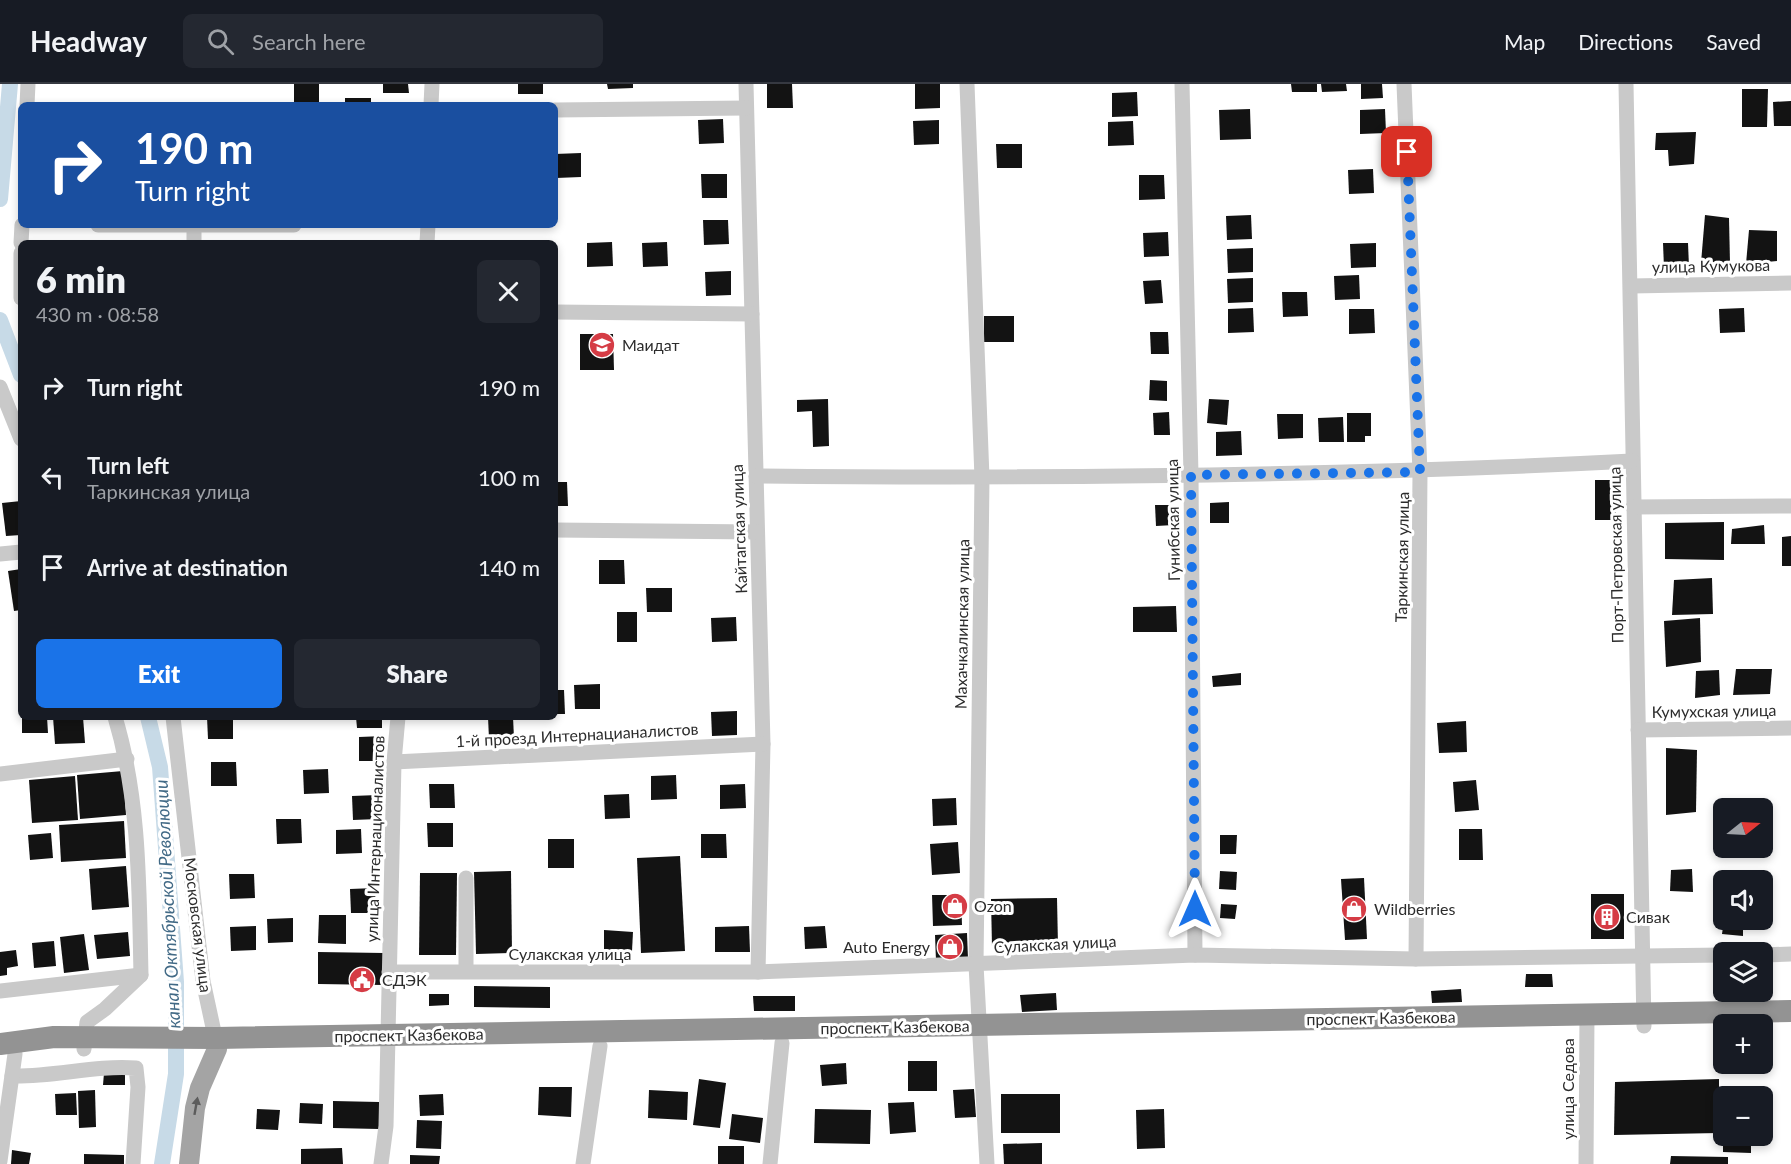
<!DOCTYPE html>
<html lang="en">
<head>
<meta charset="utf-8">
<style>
	body { margin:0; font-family:Lato,sans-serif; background:#242831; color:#f1f3f6; height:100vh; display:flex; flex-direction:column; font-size:22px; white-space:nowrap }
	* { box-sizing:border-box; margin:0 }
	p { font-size:20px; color:#9ea1a6 }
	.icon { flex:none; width:33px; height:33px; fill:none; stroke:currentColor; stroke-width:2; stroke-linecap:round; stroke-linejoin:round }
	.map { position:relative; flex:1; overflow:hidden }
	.side { position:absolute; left:18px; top:156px; width:540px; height:480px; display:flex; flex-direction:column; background:#171b24; border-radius:9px; box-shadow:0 3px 9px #0003 }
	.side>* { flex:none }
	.guide { position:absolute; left:18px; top:18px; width:540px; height:126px; border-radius:9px; box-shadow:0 3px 9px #0003; background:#1a4fa0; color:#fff; overflow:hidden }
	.needle { width:39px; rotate:72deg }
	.controls { position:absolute; left:1713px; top:714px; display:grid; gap:12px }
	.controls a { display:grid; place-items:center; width:60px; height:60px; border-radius:9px; background:#171b24; box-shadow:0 3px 9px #0003; font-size:30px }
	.pin { position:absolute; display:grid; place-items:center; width:51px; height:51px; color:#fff; margin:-26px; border-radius:12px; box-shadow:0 3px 9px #0006 }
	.me { position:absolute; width:66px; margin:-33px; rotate:0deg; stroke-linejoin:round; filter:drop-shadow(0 0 4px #0008) }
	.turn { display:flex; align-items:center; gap:21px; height:126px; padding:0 18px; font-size:27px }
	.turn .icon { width:78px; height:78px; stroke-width:2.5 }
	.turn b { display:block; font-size:42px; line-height:51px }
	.round { display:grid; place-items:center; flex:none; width:63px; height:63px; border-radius:9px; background:#242831 }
	.summary { display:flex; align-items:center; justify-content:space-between; height:102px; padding:0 18px }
	h1 { font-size:36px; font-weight:800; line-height:45px }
	.button { display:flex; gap:12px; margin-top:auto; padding:12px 18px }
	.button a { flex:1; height:69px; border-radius:9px; background:#1a73e8; color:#fff; font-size:24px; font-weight:800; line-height:69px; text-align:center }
	.button a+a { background:#242831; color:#f1f3f6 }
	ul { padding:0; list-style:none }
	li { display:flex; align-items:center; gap:18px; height:90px; padding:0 18px }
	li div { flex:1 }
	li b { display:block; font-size:22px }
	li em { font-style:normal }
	header { display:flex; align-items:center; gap:36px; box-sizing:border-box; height:84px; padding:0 30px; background:#171b24; border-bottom:2px solid #363941 }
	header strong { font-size:28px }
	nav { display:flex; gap:33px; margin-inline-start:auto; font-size:21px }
	.search { width:420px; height:54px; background:#242831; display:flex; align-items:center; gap:15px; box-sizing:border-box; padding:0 21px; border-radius:9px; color:#9ea1a6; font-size:22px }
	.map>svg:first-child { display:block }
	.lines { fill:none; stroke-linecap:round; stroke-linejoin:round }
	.canal { stroke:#c7dae7; stroke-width:16 }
	.building { fill:#131313 }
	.minor { stroke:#c9c9c9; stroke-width:15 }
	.major { stroke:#a4a4a4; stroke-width:20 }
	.highway { stroke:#939393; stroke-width:22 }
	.oneway { fill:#5c5c5c }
	.route { stroke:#1a73e8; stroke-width:10; stroke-dasharray:0 18 }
	.labels { text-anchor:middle; stroke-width:6; stroke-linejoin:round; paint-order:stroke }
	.street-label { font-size:16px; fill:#2c2c2c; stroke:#fff }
	.poi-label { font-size:16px; fill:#2c2c2c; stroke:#fff; text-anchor:start }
	.water-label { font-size:18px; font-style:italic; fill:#426a86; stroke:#fff }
</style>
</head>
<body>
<header>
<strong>Headway</strong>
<div class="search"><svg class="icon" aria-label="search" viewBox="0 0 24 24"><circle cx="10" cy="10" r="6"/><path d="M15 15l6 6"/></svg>Search here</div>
<nav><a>Map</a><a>Directions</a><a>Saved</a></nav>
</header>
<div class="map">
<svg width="1791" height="1080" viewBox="0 0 1791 1080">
	<rect width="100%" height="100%" fill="#fff"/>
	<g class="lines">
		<!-- canal -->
		<g class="canal">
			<polyline points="0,115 10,0"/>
			<polyline points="0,236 21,291"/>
			<polyline points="148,633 160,683 176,898 176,990 162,1080"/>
		</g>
	</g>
	<!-- building -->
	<g class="building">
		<polygon points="294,0 319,0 319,18 294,19"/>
		<polygon points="383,0 408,0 409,9 383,9"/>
		<rect x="518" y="0" width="25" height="10"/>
		<polygon points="607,0 633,0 633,4 608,5"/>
		<polygon points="767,0 792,0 793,24 767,24"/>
		<polygon points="915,0 940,0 940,24 915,25"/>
		<polygon points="1291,0 1317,0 1317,8 1292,8"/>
		<polygon points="1321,0 1346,0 1347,7 1322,8"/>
		<polygon points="1361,0 1382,0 1383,14 1361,15"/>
		<polygon points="1742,5 1768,5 1767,43 1742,43"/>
		<polygon points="1137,8 1138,32 1112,33 1112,9"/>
		<rect x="345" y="14" width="26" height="7"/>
		<polygon points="1791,17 1791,42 1774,42 1773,18"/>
		<polygon points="1250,25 1251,55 1220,56 1219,26"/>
		<polygon points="1385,25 1386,49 1360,50 1360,26"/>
		<polygon points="723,35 724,59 699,60 698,36"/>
		<polygon points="939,36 939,60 914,61 913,37"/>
		<polygon points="1133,37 1134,61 1108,62 1108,38"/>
		<polygon points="1696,48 1694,80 1669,82 1668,66 1655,66 1656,49"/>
		<polygon points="996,60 1022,60 1022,84 997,84"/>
		<polygon points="581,69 581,93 556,94 555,70"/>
		<polygon points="1373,85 1374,109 1349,110 1348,86"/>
		<polygon points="701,90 727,90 727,114 702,114"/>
		<polygon points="1139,91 1164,91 1165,115 1139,116"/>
		<polygon points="1251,131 1252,155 1227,156 1226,132"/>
		<polygon points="1705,131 1729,134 1730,179 1701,179"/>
		<polygon points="703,136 728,136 729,160 704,161"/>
		<polygon points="1749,146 1777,147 1777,177 1746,180"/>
		<polygon points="1168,148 1169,172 1144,173 1143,149"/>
		<polygon points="612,158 613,182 587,183 587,159"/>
		<polygon points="667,158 668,182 643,183 642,159"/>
		<polygon points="1376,159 1376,183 1351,184 1350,160"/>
		<polygon points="1663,159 1688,159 1689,183 1664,184"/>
		<polygon points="1253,164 1253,188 1228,189 1227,165"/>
		<polygon points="731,187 731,211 706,212 705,188"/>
		<polygon points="1359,191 1360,215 1335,216 1334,192"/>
		<polygon points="1253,194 1253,218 1228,219 1227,195"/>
		<polygon points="1161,196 1163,219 1145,220 1143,197"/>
		<polygon points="1282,208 1307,208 1308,232 1283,233"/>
		<polygon points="1253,224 1254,248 1228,249 1228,225"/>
		<polygon points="1744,224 1745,248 1720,249 1719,225"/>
		<polygon points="1349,225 1374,225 1375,249 1349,250"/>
		<rect x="984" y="232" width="30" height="26"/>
		<polygon points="1150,248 1168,248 1169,270 1151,270"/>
		<polygon points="580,250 613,250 614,286 580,286"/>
		<polygon points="1150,296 1167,297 1167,317 1149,316"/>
		<polygon points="828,315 829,362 813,363 812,327 797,328 797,316"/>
		<polygon points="1209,315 1229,316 1227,341 1207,339"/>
		<polygon points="1169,328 1170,351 1154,351 1153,329"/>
		<polygon points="1347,329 1371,329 1371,352 1365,352 1365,358 1347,358"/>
		<polygon points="1277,330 1303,330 1303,354 1278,355"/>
		<polygon points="1343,333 1344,358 1319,358 1318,334"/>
		<polygon points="1241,347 1242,371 1216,372 1216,348"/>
		<rect x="1595" y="396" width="21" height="40"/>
		<polygon points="555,398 567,398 568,422 555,422"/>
		<polygon points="21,417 21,451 6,452 2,419"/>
		<polygon points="1229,418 1229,439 1210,439 1210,419"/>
		<polygon points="1155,421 1173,421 1174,441 1156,442"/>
		<polygon points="1724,438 1724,476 1665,475 1665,439"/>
		<polygon points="1764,441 1765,460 1731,460 1732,445"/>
		<polygon points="1791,452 1791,482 1782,482 1782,453"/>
		<polygon points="599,476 624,476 625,500 599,500"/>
		<polygon points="21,485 21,526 14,527 8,487"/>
		<polygon points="1712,494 1713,530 1672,531 1674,496"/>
		<polygon points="646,504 672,504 672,528 647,528"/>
		<polygon points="1176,522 1177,548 1133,548 1133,523"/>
		<rect x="617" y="528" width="20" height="30"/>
		<polygon points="736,533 737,557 712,558 711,534"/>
		<polygon points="1700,534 1701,578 1666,583 1664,537"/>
		<polygon points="1736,585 1772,585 1770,610 1733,611"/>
		<polygon points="1719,586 1720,611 1695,614 1696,587"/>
		<polygon points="1241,589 1241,601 1213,603 1212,592"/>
		<polygon points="600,600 600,625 575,625 574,601"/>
		<polygon points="555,606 564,606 565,630 555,630"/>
		<polygon points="737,627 737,651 712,652 711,628"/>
		<polygon points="22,633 47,633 48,649 22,649"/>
		<polygon points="53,633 83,633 85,659 55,660"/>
		<polygon points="207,633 233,633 233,655 208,655"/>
		<polygon points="356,633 382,633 382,644 357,644"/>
		<polygon points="488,633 513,633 514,654 489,655"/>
		<polygon points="1466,637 1467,668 1439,669 1437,639"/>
		<polygon points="384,652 385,677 359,677 359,653"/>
		<polygon points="1666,664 1697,666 1696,728 1666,731"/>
		<polygon points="211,678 236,678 237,702 211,702"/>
		<polygon points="328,685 329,709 304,710 303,686"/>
		<polygon points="123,687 126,731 80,735 77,691"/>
		<polygon points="676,691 677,715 651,716 651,692"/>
		<polygon points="75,692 78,736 32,739 29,696"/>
		<polygon points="1476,696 1479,726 1455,728 1453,698"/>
		<polygon points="429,700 454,700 455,724 430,724"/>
		<polygon points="745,700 746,724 720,725 720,701"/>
		<polygon points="629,710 630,734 605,735 604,711"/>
		<polygon points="378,711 378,735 353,736 352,712"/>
		<polygon points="956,714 957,741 933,742 932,715"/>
		<polygon points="276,735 301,735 302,759 277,760"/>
		<polygon points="124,737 126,774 61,778 59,741"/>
		<polygon points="427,739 453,739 453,763 428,763"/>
		<polygon points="361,745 362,769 336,770 336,746"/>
		<polygon points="1459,745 1482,745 1483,776 1459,776"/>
		<polygon points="51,749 53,774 30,776 28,751"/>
		<polygon points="701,750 726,750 727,774 701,774"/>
		<polygon points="1220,751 1237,751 1236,770 1220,770"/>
		<rect x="548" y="755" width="26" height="29"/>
		<polygon points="958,758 960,789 932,791 930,760"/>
		<polygon points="680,772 685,867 641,869 637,774"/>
		<polygon points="126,782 129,823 92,826 89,785"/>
		<polygon points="1692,785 1693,808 1670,807 1671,786"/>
		<polygon points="511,787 512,869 476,870 474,788"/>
		<polygon points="1220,787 1237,788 1236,806 1219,805"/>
		<polygon points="420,789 457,789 456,871 419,871"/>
		<polygon points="229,790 254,790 255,814 230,815"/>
		<polygon points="1364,794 1367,855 1345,856 1341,795"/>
		<polygon points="375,804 376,829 351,829 350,805"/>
		<rect x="1591" y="810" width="33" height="45"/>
		<polygon points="932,811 961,811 962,841 933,842"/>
		<polygon points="1057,814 1058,862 992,863 991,815"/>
		<polygon points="1221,820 1237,821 1235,835 1220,834"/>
		<polygon points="319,831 346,831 346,860 318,859"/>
		<polygon points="293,834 293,858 268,859 267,835"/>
		<polygon points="1724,836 1743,836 1743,852 1722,850"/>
		<polygon points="256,842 256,866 231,867 230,843"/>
		<polygon points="749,842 750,868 715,868 715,843"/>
		<polygon points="825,842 827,864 805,865 804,843"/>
		<polygon points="604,846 633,848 632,867 604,866"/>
		<polygon points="128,848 130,872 97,875 94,851"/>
		<polygon points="967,849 968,875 936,877 935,851"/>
		<polygon points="84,850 89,886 64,889 60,853"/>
		<polygon points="54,857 56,882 34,884 32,859"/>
		<polygon points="16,866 18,882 7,884 7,891 0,892 0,868"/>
		<polygon points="318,868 384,869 383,901 318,900"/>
		<polygon points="1526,890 1552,890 1553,903 1525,903"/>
		<polygon points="474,902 550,903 550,924 474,923"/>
		<polygon points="1461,905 1462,918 1432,919 1431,907"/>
		<polygon points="1056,909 1057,926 1022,928 1020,911"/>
		<polygon points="429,910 449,910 449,921 429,922"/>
		<polygon points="753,912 795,912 795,927 754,927"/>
		<rect x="908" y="977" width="29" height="30"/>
		<polygon points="846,979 847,1000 822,1002 820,981"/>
		<polygon points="104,989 125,990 125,1001 103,1001"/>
		<polygon points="699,995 726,999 720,1044 693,1041"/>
		<polygon points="1719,995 1719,1049 1614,1051 1615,998"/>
		<polygon points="539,1003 572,1003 571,1033 538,1031"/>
		<polygon points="974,1005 976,1033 955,1034 953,1006"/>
		<polygon points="95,1006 96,1043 79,1044 78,1007"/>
		<polygon points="649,1006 688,1008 687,1036 648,1034"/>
		<polygon points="76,1009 77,1031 56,1031 55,1010"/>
		<polygon points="443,1010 444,1031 420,1032 419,1011"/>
		<rect x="1001" y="1010" width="59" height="39"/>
		<polygon points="333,1017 379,1018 379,1045 333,1044"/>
		<polygon points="914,1018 916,1048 890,1050 888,1019"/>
		<polygon points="300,1019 323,1020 322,1040 299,1039"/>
		<polygon points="257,1025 280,1026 278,1046 256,1045"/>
		<polygon points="815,1025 871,1026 870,1060 814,1059"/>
		<polygon points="1164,1025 1165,1064 1137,1065 1136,1026"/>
		<polygon points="732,1030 763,1034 760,1059 729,1055"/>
		<polygon points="417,1036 442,1037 441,1065 416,1064"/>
		<polygon points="1723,1052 1751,1052 1751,1069 1723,1068"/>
		<polygon points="1042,1059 1042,1080 1004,1080 1003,1060"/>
		<rect x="718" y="1062" width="26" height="18"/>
		<polygon points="342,1064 343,1080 301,1080 301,1065"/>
		<polygon points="12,1066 31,1069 29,1080 11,1080"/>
		<polygon points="84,1070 124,1071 124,1080 84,1080"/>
		<polygon points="410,1071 440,1072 439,1080 410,1080"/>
		<polygon points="1671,1072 1728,1073 1728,1080 1670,1080"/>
	</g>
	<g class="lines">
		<!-- minor -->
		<g class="minor">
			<polyline points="746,0 763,660 758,888"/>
			<polyline points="967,0 982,394 976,881 987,1080"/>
			<polyline points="1182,0 1191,391 1195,871"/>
			<polyline points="1404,0 1420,388 1416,875"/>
			<polyline points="1626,0 1644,942"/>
			<polyline points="27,21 28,0"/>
			<polyline points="431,21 432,0"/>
			<polyline points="555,26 746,24"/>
			<polyline points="98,141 294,141"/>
			<polyline points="21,159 22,141"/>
			<polyline points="194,159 194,142"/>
			<polyline points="427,159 428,141"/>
			<polyline points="21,169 21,214"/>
			<polyline points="1631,202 1791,199"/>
			<polyline points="555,228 752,230"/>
			<polyline points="0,303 21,355"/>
			<path d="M 756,392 C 1048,395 1340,392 1632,377"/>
			<polyline points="1633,423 1791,422"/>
			<polyline points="555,446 757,448"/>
			<polyline points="0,470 21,468"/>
			<polyline points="173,633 203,897 217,962"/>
			<polyline points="1638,646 1791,644"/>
			<polyline points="394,678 763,660"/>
			<polyline points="0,690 127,675"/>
			<polyline points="1762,871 1791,870"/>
			<polyline points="466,887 466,794"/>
			<polyline points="389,888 758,888 1195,871 1416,875 1724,871"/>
			<polyline points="0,907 141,891"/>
			<path d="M 84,965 L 87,938 L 105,925 L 141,891 C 139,804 140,716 115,633"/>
			<path d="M 12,992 C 55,993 94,981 136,984 L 138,1003 L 133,1080"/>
			<polyline points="0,1077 15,970"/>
			<polyline points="381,1080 386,1042 394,678 398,633"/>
			<polyline points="583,1080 600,962"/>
			<polyline points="770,1080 782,959"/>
			<polyline points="1586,1080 1587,930"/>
		</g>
		<!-- major -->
		<polyline class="major" points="189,1080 195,1024 200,1004 217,965"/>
		<!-- highway -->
		<polyline class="highway" points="0,960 54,953 217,954 1791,927"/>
	</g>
	<!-- one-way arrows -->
	<defs><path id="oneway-solid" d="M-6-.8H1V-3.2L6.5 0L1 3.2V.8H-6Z" transform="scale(1.5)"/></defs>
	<use class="oneway" href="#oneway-solid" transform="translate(196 1022) rotate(-80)"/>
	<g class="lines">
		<!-- route -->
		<polyline class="route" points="1195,825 1191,391 1420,388 1407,68"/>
	</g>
	<!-- icons -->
	<defs>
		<g id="school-disc" transform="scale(1.35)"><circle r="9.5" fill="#d53c45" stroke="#fff"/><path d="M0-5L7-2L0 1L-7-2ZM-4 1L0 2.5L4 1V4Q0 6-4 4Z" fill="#fff"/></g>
		<g id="shop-disc" transform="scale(1.35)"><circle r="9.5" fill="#d53c45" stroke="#fff"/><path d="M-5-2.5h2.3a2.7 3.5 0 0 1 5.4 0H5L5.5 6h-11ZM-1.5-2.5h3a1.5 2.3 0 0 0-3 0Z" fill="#fff"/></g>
		<g id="building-disc" transform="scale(1.35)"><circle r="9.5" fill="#d53c45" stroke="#fff"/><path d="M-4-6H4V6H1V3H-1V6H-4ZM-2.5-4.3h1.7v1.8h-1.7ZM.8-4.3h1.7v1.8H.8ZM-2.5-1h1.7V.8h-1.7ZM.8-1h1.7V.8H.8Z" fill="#fff"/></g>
		<g id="civic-disc" transform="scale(1.35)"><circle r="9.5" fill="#d53c45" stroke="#fff"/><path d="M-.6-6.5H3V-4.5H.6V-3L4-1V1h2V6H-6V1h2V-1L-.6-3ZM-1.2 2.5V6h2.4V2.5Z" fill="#fff"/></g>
	</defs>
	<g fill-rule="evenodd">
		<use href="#school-disc" x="602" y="261"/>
		<use href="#shop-disc" x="955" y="822"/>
		<use href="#shop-disc" x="1354" y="825"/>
		<use href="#building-disc" x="1607" y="833"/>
		<use href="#shop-disc" x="950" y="863"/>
		<use href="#civic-disc" x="362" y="896"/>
	</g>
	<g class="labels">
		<!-- street labels -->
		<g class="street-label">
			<text transform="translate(1711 182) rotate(-1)" y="6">улица Кумукова</text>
			<text transform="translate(1173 436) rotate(-91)" y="6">Гунибская улица</text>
			<text transform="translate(739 445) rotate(-92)" y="6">Кайтагская улица</text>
			<text transform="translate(1616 471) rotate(-91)" y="6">Порт-Петровская улица</text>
			<text transform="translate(1402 473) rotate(-89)" y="6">Таркинская улица</text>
			<text transform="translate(962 540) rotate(-89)" y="6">Махачкалинская улица</text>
			<text transform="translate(1714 627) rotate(-1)" y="6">Кумухская улица</text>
			<text transform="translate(577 651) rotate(-3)" y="6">1-й проезд Интернацианалистов</text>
			<text transform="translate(375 755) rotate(-88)" y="6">улица Интернационалистов</text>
			<text transform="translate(198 841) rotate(83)" y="6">Московская улица</text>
			<text transform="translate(1055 860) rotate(-3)" y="6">Сулакская улица</text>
			<text x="570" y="876">Сулакская улица</text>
			<text transform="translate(1381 934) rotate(-1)" y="6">проспект Казбекова</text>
			<text transform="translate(895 943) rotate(-1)" y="6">проспект Казбекова</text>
			<text transform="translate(409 951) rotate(-1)" y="6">проспект Казбекова</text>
			<text transform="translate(1568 1005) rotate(-90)" y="6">улица Седова</text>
		</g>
		<!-- poi labels -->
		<g class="poi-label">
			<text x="622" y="267">Маидат</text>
			<text x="974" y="828">Ozon</text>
			<text x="1374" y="831">Wildberries</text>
			<text x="1626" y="839">Сивак</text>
			<text x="930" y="869" text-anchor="end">Auto Energy</text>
			<text x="382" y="902">СДЭК</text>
		</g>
		<!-- water labels -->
		<g class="water-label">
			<text transform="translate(168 820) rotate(-93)" y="6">канал Октябрьской Революции</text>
		</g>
	</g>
</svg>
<div class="controls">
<a><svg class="needle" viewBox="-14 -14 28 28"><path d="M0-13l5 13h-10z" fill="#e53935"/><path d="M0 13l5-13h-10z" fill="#9ea1a6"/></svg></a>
<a><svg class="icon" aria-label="sound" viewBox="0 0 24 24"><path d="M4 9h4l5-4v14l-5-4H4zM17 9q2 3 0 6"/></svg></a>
<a><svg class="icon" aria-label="layers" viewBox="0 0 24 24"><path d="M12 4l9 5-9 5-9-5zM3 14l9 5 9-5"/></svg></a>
<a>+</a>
<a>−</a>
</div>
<div class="pin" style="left:1407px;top:68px;background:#d93025"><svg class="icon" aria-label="arrive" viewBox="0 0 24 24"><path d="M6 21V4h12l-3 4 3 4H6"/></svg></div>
<svg class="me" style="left:1195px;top:825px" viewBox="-20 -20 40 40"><path d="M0-17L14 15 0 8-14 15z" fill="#1a73e8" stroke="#fff" stroke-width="4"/></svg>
<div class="guide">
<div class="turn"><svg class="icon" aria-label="right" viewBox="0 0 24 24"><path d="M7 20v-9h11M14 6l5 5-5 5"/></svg><div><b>190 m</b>Turn right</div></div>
</div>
<section class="side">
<div class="summary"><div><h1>6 min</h1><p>430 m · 08:58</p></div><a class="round"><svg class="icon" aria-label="close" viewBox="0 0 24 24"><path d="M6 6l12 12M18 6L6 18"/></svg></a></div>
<ul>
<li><svg class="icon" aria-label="right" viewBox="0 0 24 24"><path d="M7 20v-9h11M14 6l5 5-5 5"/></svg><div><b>Turn right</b></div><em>190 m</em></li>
<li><svg class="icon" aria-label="left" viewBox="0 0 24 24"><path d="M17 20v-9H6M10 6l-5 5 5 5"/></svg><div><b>Turn left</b><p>Таркинская улица</p></div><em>100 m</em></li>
<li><svg class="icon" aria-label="arrive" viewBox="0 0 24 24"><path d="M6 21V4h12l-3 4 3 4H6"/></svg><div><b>Arrive at destination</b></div><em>140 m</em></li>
</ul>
<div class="button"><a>Exit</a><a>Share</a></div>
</section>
</div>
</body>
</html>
